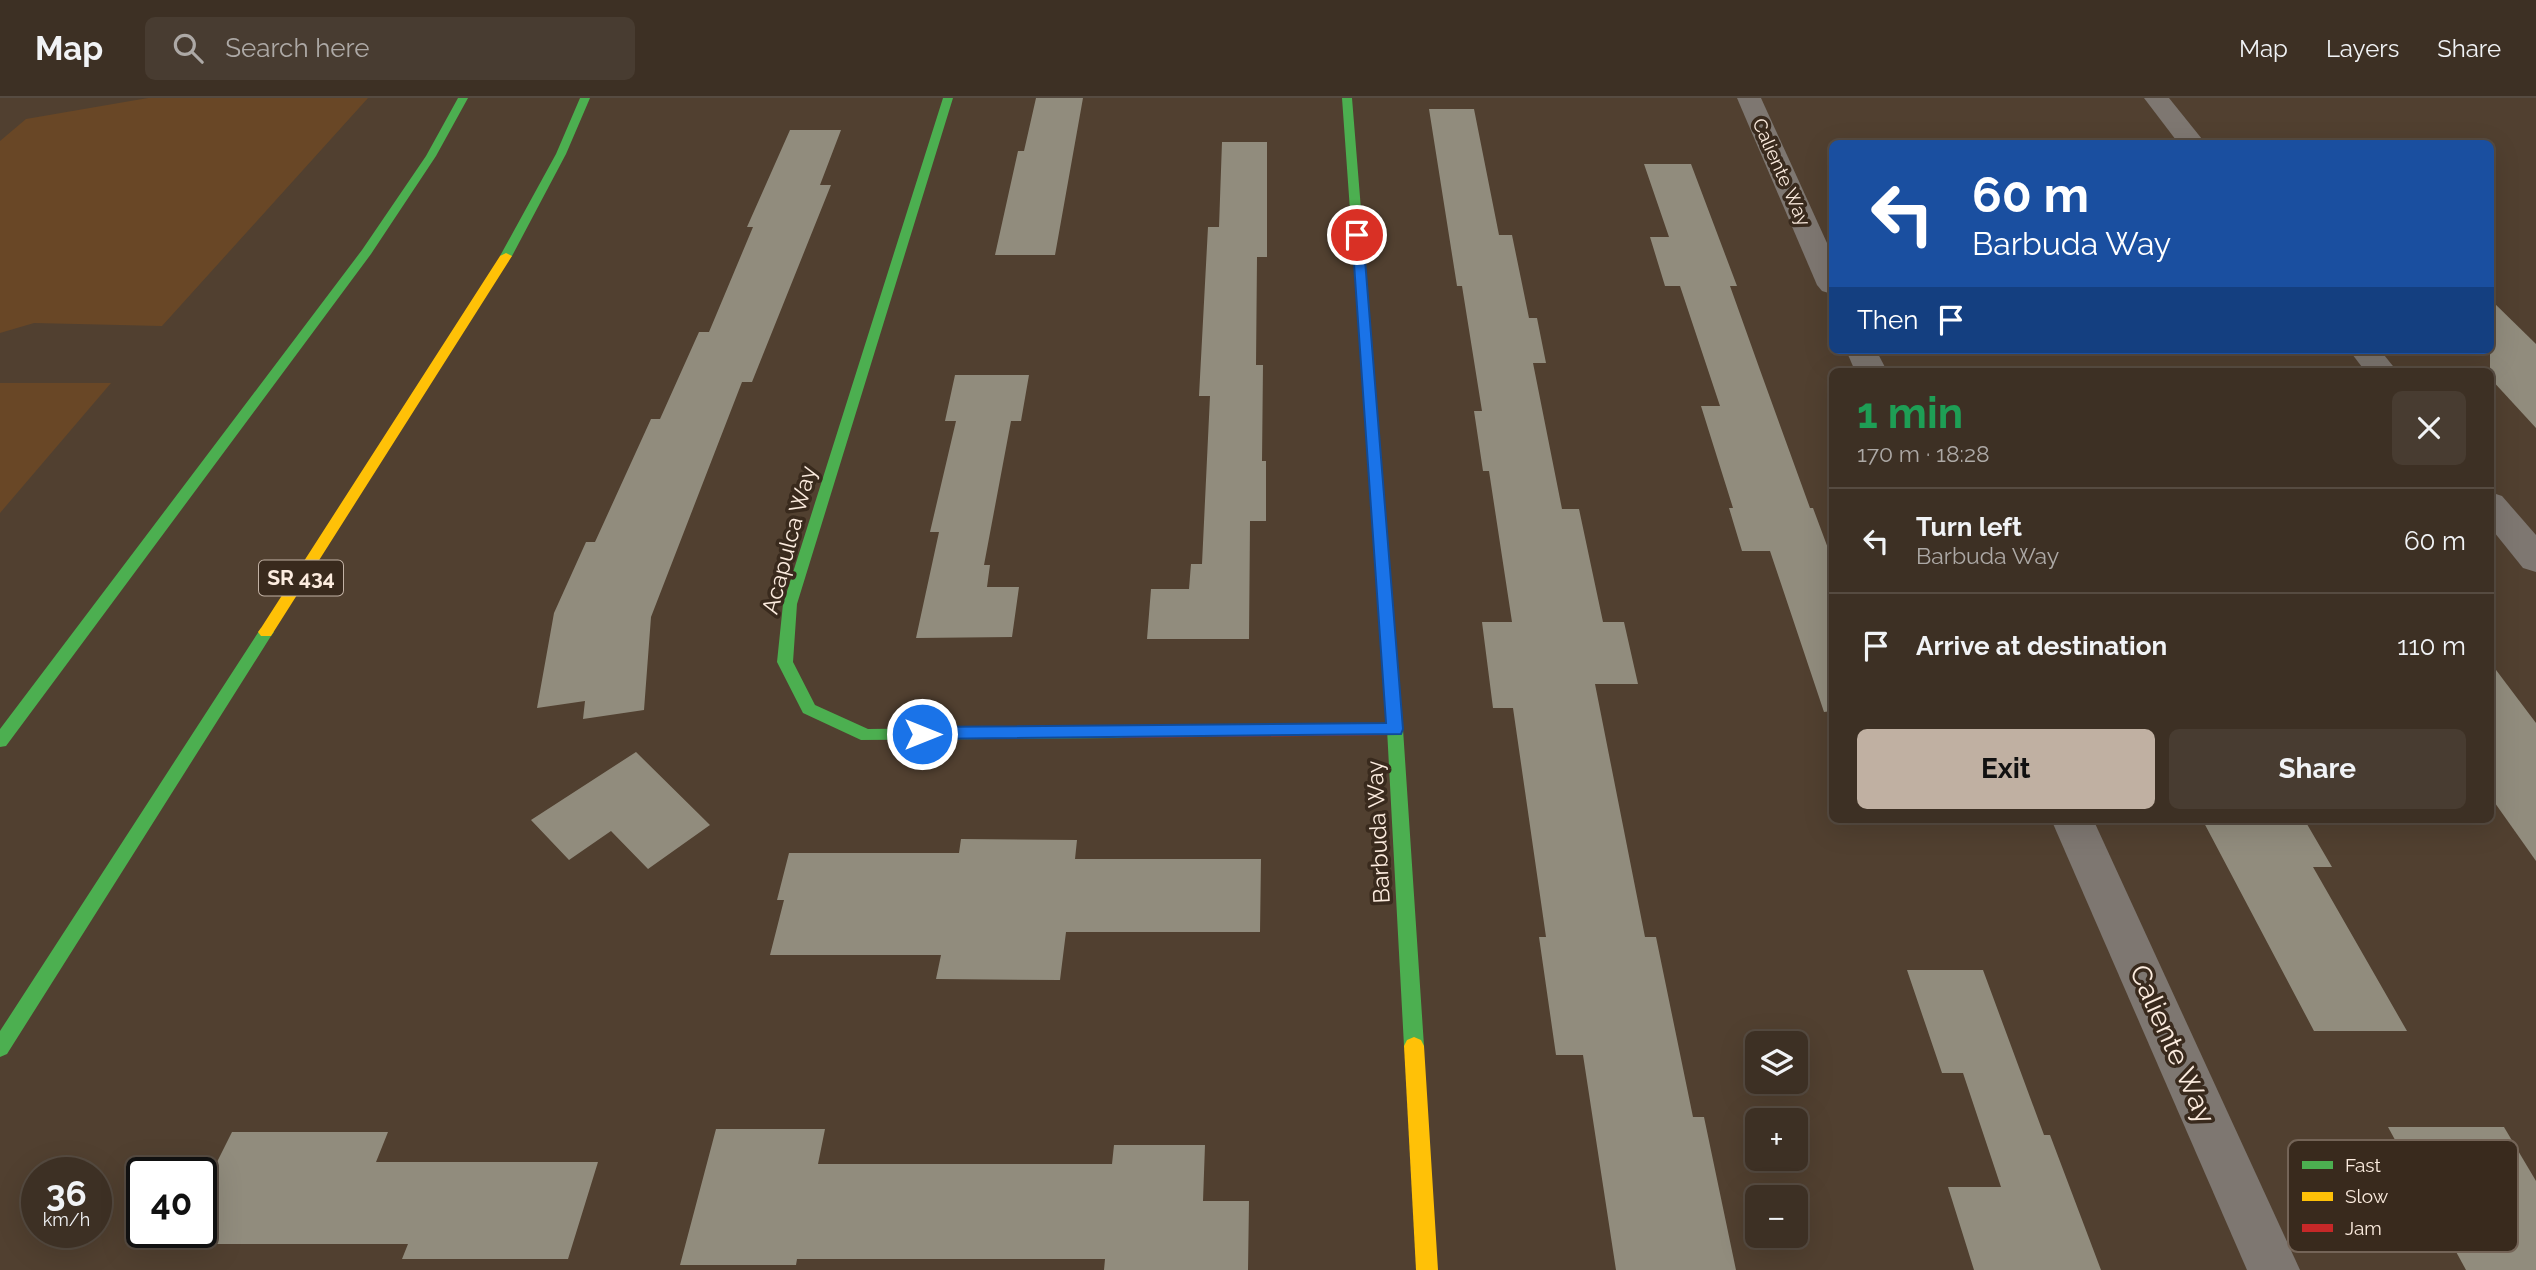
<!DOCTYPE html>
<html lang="en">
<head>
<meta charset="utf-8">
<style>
	body { margin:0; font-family:Raleway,sans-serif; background:#483c31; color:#f1f3f6; height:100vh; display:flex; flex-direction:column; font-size:26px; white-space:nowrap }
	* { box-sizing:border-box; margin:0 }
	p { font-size:23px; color:#ada9a6 }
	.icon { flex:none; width:38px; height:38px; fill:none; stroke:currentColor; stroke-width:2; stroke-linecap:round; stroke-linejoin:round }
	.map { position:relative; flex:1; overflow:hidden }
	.details { position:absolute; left:1829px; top:270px; width:665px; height:455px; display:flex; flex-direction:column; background:#3d3024; border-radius:10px; box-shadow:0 7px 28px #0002,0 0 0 2px #564b41 }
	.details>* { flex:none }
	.banner { position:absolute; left:1829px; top:42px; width:665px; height:214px; border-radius:10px; box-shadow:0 7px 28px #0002,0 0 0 2px #564b41; background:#1a4fa0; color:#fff; overflow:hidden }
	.fabs { position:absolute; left:1745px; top:933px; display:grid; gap:14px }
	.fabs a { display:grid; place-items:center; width:63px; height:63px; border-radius:10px; background:#3d3024; box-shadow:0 7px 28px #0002,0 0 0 2px #564b41; font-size:35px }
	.speed { position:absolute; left:21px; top:1059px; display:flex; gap:14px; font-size:35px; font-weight:700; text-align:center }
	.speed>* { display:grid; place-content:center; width:91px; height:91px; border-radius:50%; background:#3d3024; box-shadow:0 7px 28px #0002,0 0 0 2px #564b41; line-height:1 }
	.speed small { font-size:18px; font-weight:400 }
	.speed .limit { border:4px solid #111; border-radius:10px; background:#fff; color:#111 }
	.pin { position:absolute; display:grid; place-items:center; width:60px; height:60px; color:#fff; margin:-30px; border:4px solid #fff; border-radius:50%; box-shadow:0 2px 7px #0007 }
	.me { position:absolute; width:77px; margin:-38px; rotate:90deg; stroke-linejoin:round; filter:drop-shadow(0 0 5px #0008) }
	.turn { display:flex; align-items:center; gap:24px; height:147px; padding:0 28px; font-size:32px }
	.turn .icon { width:91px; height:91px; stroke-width:2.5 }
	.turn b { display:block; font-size:49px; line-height:60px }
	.then { display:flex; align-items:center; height:66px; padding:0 28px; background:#0003; gap:14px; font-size:26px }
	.round { display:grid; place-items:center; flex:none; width:74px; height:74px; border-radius:10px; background:#483c31 }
	.overview { display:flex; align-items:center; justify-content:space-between; height:119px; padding:0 28px }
	h1 { font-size:42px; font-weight:700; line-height:52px; color:#1e9e55 }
	.button { display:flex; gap:14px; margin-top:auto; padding:14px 28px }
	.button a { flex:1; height:80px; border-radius:10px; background:#c0b0a2; color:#111; font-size:28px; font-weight:700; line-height:80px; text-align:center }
	.button a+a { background:#483c31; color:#f1f3f6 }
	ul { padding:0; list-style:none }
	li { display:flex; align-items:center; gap:21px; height:105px; padding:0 28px; border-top:2px solid #564b41 }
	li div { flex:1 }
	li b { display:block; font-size:26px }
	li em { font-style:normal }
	header { display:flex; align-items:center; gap:42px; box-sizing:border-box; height:98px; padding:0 35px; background:#3d3024; border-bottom:2px solid #564b41 }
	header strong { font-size:33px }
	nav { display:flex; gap:38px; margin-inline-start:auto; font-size:24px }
	.search { width:490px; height:63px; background:#483c31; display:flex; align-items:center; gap:18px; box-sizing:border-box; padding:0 24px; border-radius:10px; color:#ada9a6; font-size:26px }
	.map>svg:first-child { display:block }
	.built { fill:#694726 }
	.building { fill:#918c7d }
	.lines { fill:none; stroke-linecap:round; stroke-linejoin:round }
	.street { fill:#7e7771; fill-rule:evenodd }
	.fast { fill:#4caf50; fill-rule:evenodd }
	.slow { fill:#ffc107; fill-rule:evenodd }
	.jam { fill:#c62828; fill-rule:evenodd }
	.route { fill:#1a73e8; stroke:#114b97; stroke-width:2 }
	.labels { text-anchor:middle; stroke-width:7; stroke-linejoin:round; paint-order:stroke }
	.far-street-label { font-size:19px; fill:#fcecdf; stroke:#392a1d }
	.shield { fill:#392a1d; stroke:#c2b2a5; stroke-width:2 }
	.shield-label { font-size:21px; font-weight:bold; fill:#fcecdf }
	.street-label { font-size:23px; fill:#fcecdf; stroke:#392a1d }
	.near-street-label { font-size:28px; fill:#fcecdf; stroke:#392a1d }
	.key { fill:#392a1d; stroke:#746457; stroke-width:2 }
	.key-label { font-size:19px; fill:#fcecdf }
</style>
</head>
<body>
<header>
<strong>Map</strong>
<div class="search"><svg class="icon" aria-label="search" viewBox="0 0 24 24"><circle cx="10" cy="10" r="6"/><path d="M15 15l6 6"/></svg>Search here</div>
<nav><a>Map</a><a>Layers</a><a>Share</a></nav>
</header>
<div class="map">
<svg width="2536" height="1172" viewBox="0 0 2536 1172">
	<rect width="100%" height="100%" fill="#514030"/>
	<!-- built -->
	<g class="built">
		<polygon points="148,0 368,0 162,228 34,225 0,235 0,43 26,21"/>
		<polygon points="0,285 111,285 0,415"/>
	</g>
	<!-- building -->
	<g class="building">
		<polygon points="1036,0 1083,0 1055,157 995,157 1018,53 1024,53"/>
		<polygon points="1429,11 1474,11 1499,137 1512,137 1529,220 1537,220 1546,265 1533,265 1562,411 1579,411 1603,524 1624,524 1638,586 1595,586 1645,839 1656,839 1693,1019 1704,1019 1736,1172 1616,1172 1583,957 1556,957 1539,839 1546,839 1513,610 1493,610 1482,524 1512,524 1489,373 1483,373 1474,313 1482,313 1462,188 1457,188"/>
		<polygon points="790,32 841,32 820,87 831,87 752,284 742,284 651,519 644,612 583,621 585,603 537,610 554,515 586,444 595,444 651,321 660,321 699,234 709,234 753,129 747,129"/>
		<polygon points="1222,44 1267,44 1267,159 1257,159 1256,267 1263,267 1262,363 1266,363 1266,423 1250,423 1249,541 1147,541 1151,491 1189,491 1191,466 1202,466 1210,298 1199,298 1208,129 1219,129"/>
		<polygon points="1644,66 1691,66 1737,188 1730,188 1760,272 1810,410 1813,410 1832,461 1832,613 1824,614 1770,453 1742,453 1729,410 1733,410 1701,308 1720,308 1680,188 1665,188 1650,139 1669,139"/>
		<polygon points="2490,201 2536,246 2536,330 2490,280"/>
		<polygon points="955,277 1029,277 1021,323 1011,323 984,467 990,467 987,489 1019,489 1012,539 916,540 939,434 930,434 956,323 945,323"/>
		<polygon points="2490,564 2536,625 2536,763 2490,698"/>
		<polygon points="636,654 710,727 648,771 611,733 569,762 531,722"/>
		<polygon points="2202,721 2304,721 2332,769 2313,769 2407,933 2314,933"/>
		<polygon points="961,741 1077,742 1075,761 1261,761 1260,834 1066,834 1060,882 936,881 941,857 770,857 784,802 777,802 789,755 959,755"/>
		<polygon points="1907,872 1983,872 2044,1037 2050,1037 2101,1172 1974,1172 1948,1089 2001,1089 1963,975 1942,975"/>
		<polygon points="2388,1029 2504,1029 2536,1083 2536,1172 2466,1172"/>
		<polygon points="716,1031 825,1031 818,1066 1112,1066 1114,1047 1205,1047 1203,1103 1249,1103 1248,1172 1104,1172 1105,1161 797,1161 796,1167 680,1167"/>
		<polygon points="232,1034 388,1034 376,1064 598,1064 568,1161 402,1161 408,1146 201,1146 201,1096"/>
	</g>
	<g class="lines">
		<!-- street -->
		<g class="street">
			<polygon points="1737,0 1761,0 1832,156 1832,196 1822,193 1817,187"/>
			<polygon points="2144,0 2169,0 2206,46 2179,46"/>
			<polygon points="1846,252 1876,252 1887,273 1855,273"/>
			<polygon points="2349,252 2380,252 2397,273 2365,273"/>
			<polygon points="2490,394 2502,398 2536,437 2536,474 2523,470 2490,429"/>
			<polygon points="2051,721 2093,721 2300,1172 2247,1172"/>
		</g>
		<!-- fast -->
		<g class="fast">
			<polygon points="458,0 468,0 436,58 371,156 6,648 0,649 0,631 362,152 426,58"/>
			<polygon points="580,0 590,0 566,56 512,158 510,160 502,160 500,158 556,56"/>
			<polygon points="943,0 953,0 797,506 793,564 815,607 868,631 1124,628 1130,629 1132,634 1130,639 1124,640 861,642 803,615 777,564 783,506"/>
			<polygon points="1342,0 1352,0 1403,631 1424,948 1421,954 1414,957 1407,954 1404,948 1387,631"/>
			<polygon points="266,528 274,534 271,538 7,956 0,959 0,933 261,530"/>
		</g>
		<!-- slow -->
		<g class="slow">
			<polygon points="506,155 512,158 271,538 261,538 258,534 261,530 500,158"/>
			<polygon points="1414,939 1421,942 1424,948 1438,1172 1416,1172 1404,948 1407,942"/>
		</g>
		<!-- jam -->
		<polygon class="jam" points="1395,625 1401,626 1403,631 1401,636 1395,637 1124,640 1118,639 1116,634 1118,629 1124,628"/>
	</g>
	<!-- route -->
	<polygon class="route" points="1357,134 1363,137 1403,631 1401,636 917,641 914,636 917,631 922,629 1386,625 1352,137"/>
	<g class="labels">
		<!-- far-street labels -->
		<g class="far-street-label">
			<text transform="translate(1782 74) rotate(66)" y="7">Caliente Way</text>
		</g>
		<!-- shield labels -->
		<rect class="shield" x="259" y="462.5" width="84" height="35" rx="5"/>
		<g class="shield-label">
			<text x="301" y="487">SR 434</text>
		</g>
		<!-- street labels -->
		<g class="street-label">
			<text transform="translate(789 442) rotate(-75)" y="8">Acapulca Way</text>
			<text transform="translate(1378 734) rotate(-93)" y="8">Barbuda Way</text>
		</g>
		<!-- near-street labels -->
		<g class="near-street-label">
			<text transform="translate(2173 946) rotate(66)" y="10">Caliente Way</text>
		</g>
	</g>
	<!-- legend -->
	<rect x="2288" y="1042" width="230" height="112" rx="10" class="key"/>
	<rect x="2302" y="1063" width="31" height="8" fill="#4caf50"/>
	<rect x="2302" y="1094" width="31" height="9" fill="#ffc107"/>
	<rect x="2302" y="1126" width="31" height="8" fill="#c62828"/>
	<g class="key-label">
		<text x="2345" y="1074">Fast</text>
		<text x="2345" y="1105">Slow</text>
		<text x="2345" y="1137">Jam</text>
	</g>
</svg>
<div class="fabs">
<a><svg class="icon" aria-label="layers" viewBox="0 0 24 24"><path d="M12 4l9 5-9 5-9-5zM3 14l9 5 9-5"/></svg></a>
<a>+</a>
<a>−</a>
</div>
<div class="speed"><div>36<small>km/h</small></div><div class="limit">40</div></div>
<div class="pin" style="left:1357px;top:137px;background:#d93025"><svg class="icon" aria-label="arrive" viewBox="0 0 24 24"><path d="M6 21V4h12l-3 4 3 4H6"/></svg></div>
<svg class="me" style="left:922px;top:636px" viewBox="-20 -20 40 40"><circle r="17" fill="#1a73e8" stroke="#fff" stroke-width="3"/><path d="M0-11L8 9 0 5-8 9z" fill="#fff"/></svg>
<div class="banner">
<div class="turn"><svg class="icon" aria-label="left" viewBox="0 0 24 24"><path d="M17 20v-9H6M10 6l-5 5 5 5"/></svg><div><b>60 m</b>Barbuda Way</div></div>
<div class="then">Then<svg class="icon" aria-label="arrive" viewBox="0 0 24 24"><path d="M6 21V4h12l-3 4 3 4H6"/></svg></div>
</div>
<section class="details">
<div class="overview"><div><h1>1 min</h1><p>170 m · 18:28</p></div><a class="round"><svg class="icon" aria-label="close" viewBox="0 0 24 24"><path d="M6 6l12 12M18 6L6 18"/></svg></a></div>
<ul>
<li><svg class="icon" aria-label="left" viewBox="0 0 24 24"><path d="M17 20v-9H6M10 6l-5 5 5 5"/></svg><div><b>Turn left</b><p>Barbuda Way</p></div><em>60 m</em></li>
<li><svg class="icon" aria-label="arrive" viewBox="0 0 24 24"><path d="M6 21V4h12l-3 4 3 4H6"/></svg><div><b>Arrive at destination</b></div><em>110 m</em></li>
</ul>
<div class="button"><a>Exit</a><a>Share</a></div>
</section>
</div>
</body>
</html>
